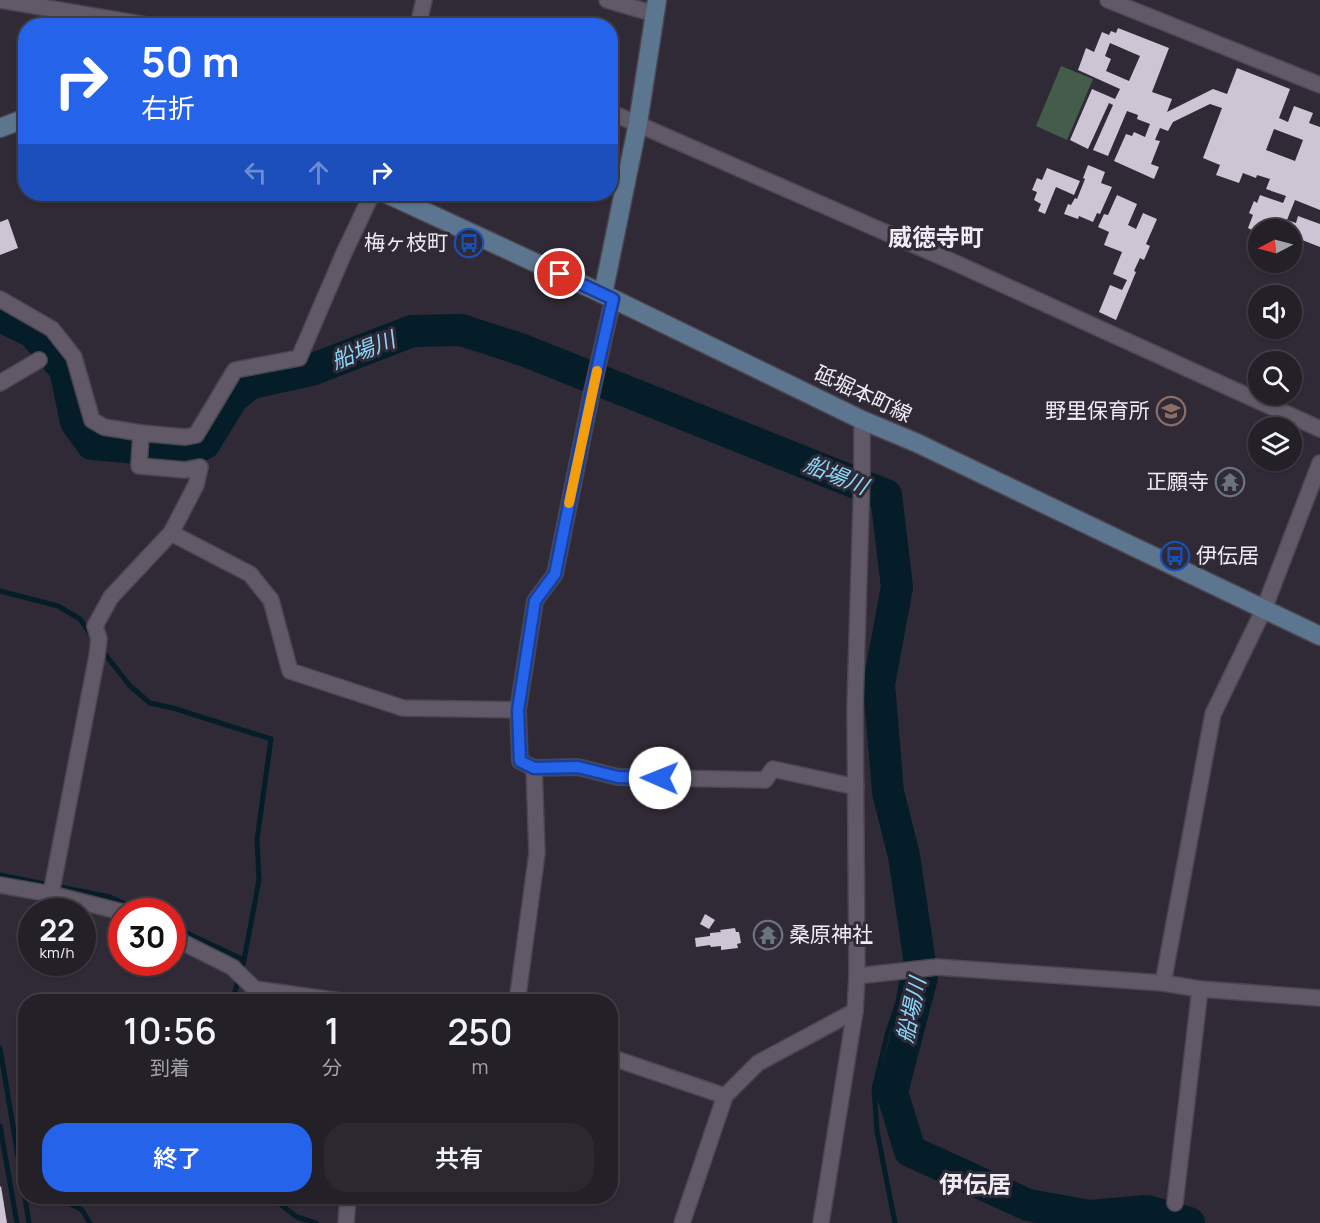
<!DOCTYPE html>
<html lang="ja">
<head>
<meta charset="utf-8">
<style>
	body { margin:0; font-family:Manrope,"Noto Sans JP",sans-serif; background:#2c2830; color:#f1f3f6; height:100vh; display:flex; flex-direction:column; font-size:22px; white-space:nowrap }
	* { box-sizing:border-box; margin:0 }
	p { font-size:20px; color:#a3a3a8 }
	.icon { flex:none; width:33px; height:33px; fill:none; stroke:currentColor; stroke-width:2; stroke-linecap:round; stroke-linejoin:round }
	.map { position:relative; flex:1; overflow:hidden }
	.side { position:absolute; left:18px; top:994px; width:600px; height:210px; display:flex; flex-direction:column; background:#242028; border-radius:24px; box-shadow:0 2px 4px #0004,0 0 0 2px #413e45 }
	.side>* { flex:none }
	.hud { position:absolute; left:18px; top:18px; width:600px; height:183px; border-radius:24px; box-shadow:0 2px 4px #0004,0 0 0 2px #413e45; background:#2563eb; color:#fff; overflow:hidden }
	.needle { width:39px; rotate:264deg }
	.buttons { position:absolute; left:1248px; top:219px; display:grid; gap:12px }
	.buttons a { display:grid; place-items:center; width:54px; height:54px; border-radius:50%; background:#242028; box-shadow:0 2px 4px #0004,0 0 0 2px #413e45; font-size:30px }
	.speed { position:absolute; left:18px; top:898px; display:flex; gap:12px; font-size:30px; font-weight:700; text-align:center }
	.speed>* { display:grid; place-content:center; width:78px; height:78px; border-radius:50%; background:#242028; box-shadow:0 2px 4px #0004,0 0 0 2px #413e45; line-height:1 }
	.speed small { font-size:15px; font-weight:400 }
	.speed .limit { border:9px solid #d22; background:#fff; color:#111 }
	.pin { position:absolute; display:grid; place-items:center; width:51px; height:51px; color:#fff; margin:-26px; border:3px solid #fff; border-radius:50%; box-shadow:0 2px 6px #0007 }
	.me { position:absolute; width:66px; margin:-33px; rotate:271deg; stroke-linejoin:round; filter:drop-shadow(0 0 4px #0008) }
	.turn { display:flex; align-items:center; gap:21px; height:126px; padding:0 24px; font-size:27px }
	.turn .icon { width:78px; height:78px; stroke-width:2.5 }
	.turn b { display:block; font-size:42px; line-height:51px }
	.lanes { display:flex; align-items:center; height:57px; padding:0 24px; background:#0003; justify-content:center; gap:30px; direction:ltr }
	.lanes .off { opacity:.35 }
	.eta { display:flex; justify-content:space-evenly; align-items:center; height:102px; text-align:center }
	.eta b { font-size:36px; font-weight:600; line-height:42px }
	.primary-button { display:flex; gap:12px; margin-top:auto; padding:12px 24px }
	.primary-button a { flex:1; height:69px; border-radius:24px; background:#2563eb; color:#fff; font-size:24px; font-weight:600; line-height:69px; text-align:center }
	.primary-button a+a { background:#2c2830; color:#f1f3f6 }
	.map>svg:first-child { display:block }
	.green { fill:#445d4b }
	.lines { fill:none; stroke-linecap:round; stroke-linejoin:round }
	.stream { stroke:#041d28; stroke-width:5 }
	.river { stroke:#041d28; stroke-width:32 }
	.building { fill:#cdc5d4; fill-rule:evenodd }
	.street-casing { stroke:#4c4650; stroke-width:18 }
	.secondary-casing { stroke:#4c4650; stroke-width:21 }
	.street { stroke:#615967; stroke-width:15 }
	.secondary { stroke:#5c7690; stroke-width:18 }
	.route-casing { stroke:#184099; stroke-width:15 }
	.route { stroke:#2563eb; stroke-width:10 }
	.slow { stroke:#f59e0b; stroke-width:10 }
	.labels { text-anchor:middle; stroke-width:6; stroke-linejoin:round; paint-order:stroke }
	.poi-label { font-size:21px; fill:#efebf3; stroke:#302a36; text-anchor:end }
	.street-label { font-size:21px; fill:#efebf3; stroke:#302a36 }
	.water-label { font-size:22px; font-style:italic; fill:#89d7fb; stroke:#302a36 }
	.quarter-label { font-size:24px; font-weight:bold; fill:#efebf3; stroke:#302a36 }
</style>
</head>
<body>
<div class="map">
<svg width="1320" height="1223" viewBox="0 0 1320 1223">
	<rect width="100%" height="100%" fill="#302a36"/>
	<!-- green -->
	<polygon class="green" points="1061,66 1093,79 1067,140 1036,126"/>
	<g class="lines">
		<!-- stream -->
		<g class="stream">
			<polyline points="0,591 58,606 80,619 92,636"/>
			<polyline points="101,649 130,686 150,703 173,708 271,739 257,840 259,880 244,960"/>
			<polyline points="0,875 110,897 142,912"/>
			<polyline points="172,926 244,960 232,1002"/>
			<polyline points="0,1048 29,1223"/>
			<polyline points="0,1126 17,1223"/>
			<polyline points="50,1197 67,1202 82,1210 90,1223"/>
			<polyline points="271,1197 297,1217 316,1223"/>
			<polyline points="895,1223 877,1131 874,1089 887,1035 898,1002 907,953 902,912 904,856"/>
		</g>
		<!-- river -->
		<polyline class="river" points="0,316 33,332 65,369 76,422 92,444 184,452 204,444 233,397 251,383 311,370 412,331 461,330 523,350 886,495 897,587 879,684 888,792 904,856 922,977 892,1092 910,1151 1028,1205 1090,1216 1147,1211 1189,1223"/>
	</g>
	<!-- building -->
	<g class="building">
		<path d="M 1118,28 L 1169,48 L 1152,92 L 1172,99 L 1167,112 L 1213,89 L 1227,94 L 1237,68 L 1290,89 L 1279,118 L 1288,122 L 1294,106 L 1313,113 L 1309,123 L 1320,127 L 1320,210 L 1295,200 L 1287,220 L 1296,223 L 1298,216 L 1320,224 L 1320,247 L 1292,236 L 1292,230 L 1258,230 L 1258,233 L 1248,228 L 1253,215 L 1249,213 L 1254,201 L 1257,203 L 1260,195 L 1283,203 L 1286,196 L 1266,189 L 1270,179 L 1257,175 L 1256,178 L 1243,173 L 1239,183 L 1216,175 L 1220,165 L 1203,158 L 1222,108 L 1210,104 L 1173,122 L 1168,131 L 1160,128 L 1155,140 L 1160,141 L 1151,164 L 1159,167 L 1154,179 L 1114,161 L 1126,134 L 1132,136 L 1134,132 L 1145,137 L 1150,124 L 1137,119 L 1138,115 L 1127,111 L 1108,156 L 1093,150 L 1113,105 L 1109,103 L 1088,149 L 1070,140 L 1092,89 L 1115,99 L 1120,89 L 1078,70 L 1086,48 L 1094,52 L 1102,32 L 1109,35 L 1111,31 L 1116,33 ZM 1110,43 L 1140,56 L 1129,81 L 1106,71 L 1111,59 L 1105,56 ZM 1274,129 L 1303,140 L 1295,161 L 1266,150 Z"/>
		<polygon points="1088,165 1105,172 1101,183 1112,187 1100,214 1097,213 1093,222 1079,216 1078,219 1064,214 1068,204 1071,205 1075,198 1077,199 1085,179 1083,178"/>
		<polygon points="1047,168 1080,181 1074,195 1056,187 1045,214 1038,211 1041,204 1034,200 1037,192 1032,190 1037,178 1042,180"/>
		<polygon points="1117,195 1137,204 1128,225 1136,229 1143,213 1157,219 1146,244 1150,246 1144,260 1140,258 1134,271 1136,272 1116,320 1099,312 1110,285 1122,290 1127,280 1113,274 1122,252 1104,245 1109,232 1098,227 1104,214 1108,215"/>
		<polygon points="8,219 18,248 0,255 0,222"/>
		<polygon points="705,914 715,920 709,929 700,924"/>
		<polygon points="735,928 736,932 739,932 741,943 737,944 738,948 721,950 721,946 711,947 710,945 696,947 695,938 710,936 710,933 721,932 720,930"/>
		<polygon points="1,1186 7,1223 0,1223 0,1187"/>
	</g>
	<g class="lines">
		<!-- street casing -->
		<g class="street-casing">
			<g id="street">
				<polyline points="0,0 153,26"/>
				<polyline points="607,0 655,14"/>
				<polyline points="1108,0 1320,85"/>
				<polyline points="418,26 424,0"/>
				<polyline points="610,112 960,265 1320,429"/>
				<polyline points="0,299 52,329 74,357 92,420 104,427 141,433 185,437 196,435 235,370 299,358 344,253 372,194"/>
				<polyline points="0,383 39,360"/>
				<polyline points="171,533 250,574 271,600 290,671 403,708 518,710"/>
				<polyline points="534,768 578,767 618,777 765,780 773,769 856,787"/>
				<polyline points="0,885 51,894 122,912"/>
				<polyline points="51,894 97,656 99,639 95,626 111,597 171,533 196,485 200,467 185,470 139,466 141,433"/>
				<polyline points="172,937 232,967 255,989 347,1002"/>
				<polyline points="857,976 937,967 1163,983 1200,989 1320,998"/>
				<polyline points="1163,983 1213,714 1264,609 1320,463"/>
				<polyline points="517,1002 537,853 534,768 520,761 518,710 535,601 555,574 591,396 613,299"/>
				<polyline points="610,1057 725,1096 758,1063 855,1011"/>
				<polyline points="1175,1203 1200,989"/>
				<polyline points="346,1223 348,1197"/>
				<polyline points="682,1223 725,1096"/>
				<polyline points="821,1223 855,1011 857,976 855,707 862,474 862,420"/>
			</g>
		</g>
		<!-- secondary casing -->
		<g class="secondary-casing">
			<g id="secondary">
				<polyline points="0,128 26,118"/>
				<polyline points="387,194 603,294 862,420 917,443 1320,636"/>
				<polyline points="603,294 638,123 657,0"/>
			</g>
		</g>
		<!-- street -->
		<use href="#street" class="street"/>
		<!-- secondary -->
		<use href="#secondary" class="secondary"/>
	</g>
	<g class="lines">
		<!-- route casing -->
		<g class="route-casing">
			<polyline id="route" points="560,274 613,299 591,396 555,574 535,601 518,710 520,761 534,768 578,767 618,777 660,778"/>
		</g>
		<!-- route -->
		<use href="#route" class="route"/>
		<!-- slow -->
		<polyline class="slow" points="569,503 597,371"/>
	</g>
	<!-- icons -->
	<defs>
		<g id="bus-ring" transform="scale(1.5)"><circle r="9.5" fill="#302a36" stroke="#1a4fb4" stroke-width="1.5"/><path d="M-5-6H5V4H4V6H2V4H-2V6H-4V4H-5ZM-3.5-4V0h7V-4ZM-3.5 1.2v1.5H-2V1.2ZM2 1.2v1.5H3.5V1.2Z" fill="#1a4fb4"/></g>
		<g id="school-ring" transform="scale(1.5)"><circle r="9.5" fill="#302a36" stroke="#8d6e63" stroke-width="1.5"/><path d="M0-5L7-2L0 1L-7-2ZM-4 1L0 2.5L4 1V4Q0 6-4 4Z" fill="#8d6e63"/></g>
		<g id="temple-ring" transform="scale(1.5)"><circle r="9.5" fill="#302a36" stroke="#6b7280" stroke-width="1.5"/><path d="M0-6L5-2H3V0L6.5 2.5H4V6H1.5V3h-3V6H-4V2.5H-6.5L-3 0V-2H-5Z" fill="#6b7280"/></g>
	</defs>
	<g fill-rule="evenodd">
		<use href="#bus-ring" x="469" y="243"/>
		<use href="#school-ring" x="1171" y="411"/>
		<use href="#temple-ring" x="1230" y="482"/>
		<use href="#bus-ring" x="1175" y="556"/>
		<use href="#temple-ring" x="768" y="935"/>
	</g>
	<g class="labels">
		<!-- poi labels -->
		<g class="poi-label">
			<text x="448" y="250">梅ヶ枝町</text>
			<text x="1150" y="418">野里保育所</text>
			<text x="1209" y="489">正願寺</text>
			<text x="1196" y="563" text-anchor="start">伊伝居</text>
			<text x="789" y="942" text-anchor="start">桑原神社</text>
		</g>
		<!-- street labels -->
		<g class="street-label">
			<text transform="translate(863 394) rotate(25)" y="7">砥堀本町線</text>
		</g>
		<!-- water labels -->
		<g class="water-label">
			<text transform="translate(363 350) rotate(-21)" y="8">船場川</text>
			<text transform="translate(836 475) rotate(22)" y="8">船場川</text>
			<text transform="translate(911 1010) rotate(-78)" y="8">船場川</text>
		</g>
		<!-- quarter labels -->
		<g class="quarter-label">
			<text x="936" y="246">威徳寺町</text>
			<text x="975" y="1193">伊伝居</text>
		</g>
	</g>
</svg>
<div class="buttons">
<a><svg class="needle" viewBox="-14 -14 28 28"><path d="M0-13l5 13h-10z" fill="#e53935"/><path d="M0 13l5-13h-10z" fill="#a3a3a8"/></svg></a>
<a><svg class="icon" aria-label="sound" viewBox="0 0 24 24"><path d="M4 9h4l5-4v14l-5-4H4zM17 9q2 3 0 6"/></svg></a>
<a><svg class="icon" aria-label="search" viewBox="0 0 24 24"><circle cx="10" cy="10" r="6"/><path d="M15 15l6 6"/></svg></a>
<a><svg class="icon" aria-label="layers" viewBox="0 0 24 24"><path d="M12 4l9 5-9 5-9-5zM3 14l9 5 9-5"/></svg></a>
</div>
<div class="speed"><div>22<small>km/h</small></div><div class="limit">30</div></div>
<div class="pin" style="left:560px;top:274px;background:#d93025"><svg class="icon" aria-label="arrive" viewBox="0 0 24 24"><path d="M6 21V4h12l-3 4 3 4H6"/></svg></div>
<svg class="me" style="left:660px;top:778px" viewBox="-20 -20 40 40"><circle r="19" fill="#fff"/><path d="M0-13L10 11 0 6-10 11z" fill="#2563eb"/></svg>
<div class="hud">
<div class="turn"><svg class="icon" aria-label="right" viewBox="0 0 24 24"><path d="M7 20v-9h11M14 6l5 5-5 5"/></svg><div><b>50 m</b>右折</div></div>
<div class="lanes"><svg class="icon off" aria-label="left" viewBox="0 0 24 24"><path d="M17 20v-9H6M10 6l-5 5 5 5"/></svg><svg class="icon off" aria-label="ahead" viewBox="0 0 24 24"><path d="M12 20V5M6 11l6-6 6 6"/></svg><svg class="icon" aria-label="right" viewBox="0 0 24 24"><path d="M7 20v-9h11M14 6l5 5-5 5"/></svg></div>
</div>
<section class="side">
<div class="eta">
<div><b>10:56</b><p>到着</p></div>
<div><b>1</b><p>分</p></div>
<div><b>250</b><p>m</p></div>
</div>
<div class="primary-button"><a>終了</a><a>共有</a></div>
</section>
</div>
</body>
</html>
